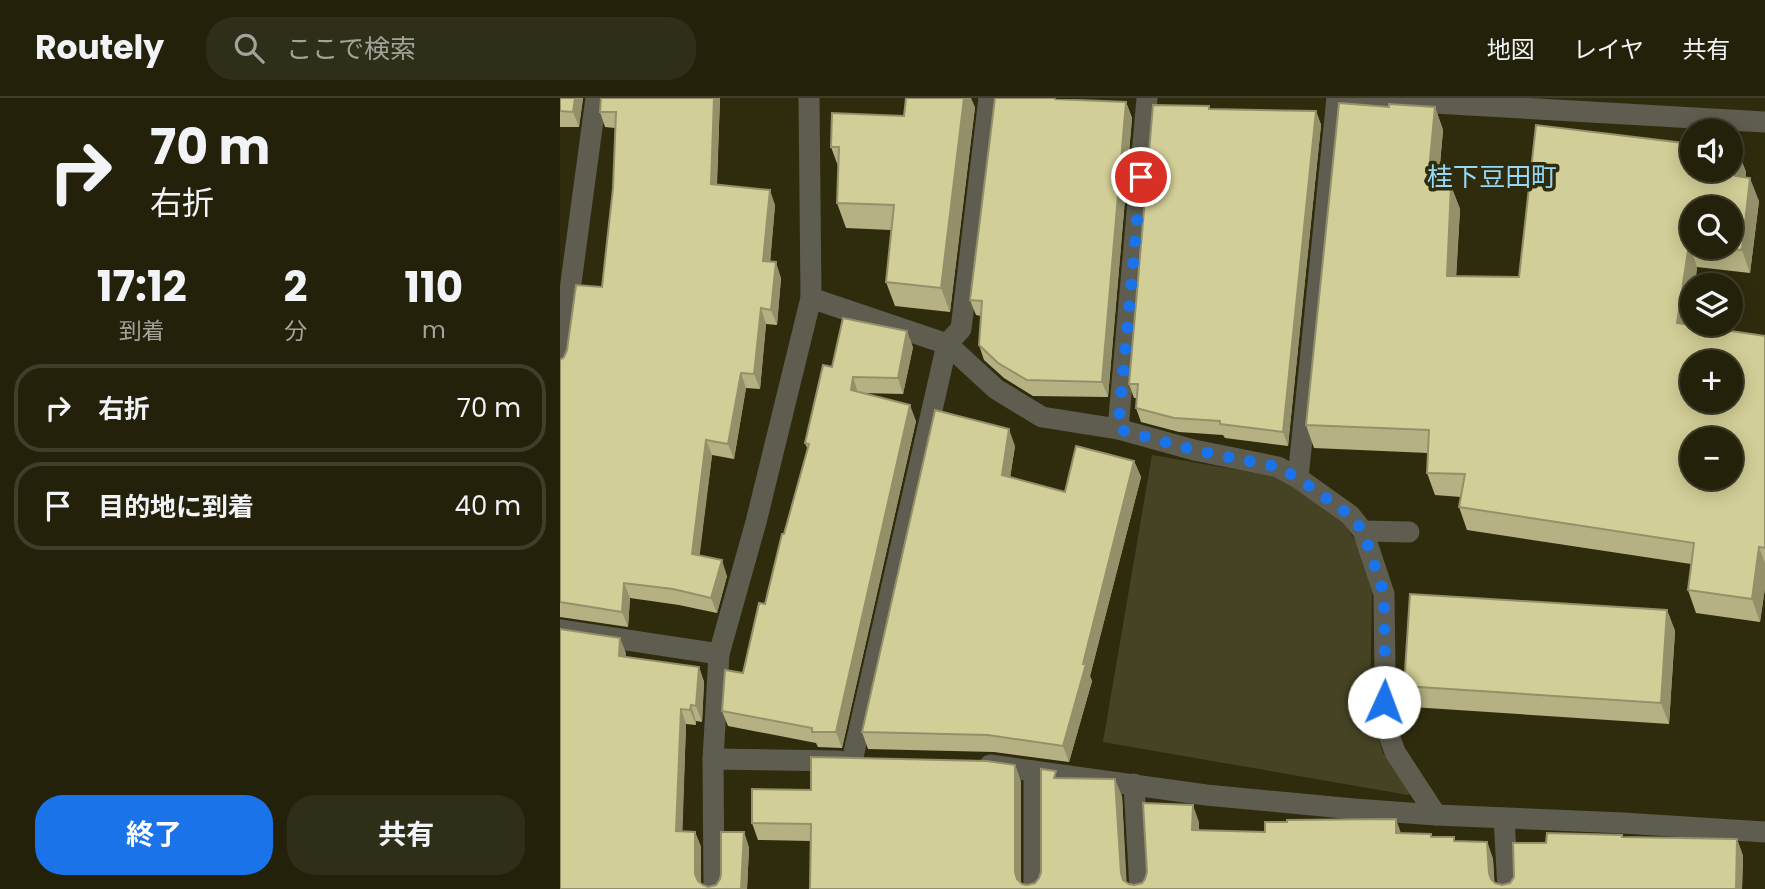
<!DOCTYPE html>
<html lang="ja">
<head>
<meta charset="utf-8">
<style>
	body { margin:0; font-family:Poppins,"Noto Sans JP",sans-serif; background:#2f2e18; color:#f1f3f6; height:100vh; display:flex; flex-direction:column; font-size:26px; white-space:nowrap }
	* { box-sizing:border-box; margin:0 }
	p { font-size:23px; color:#a3a39c }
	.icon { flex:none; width:38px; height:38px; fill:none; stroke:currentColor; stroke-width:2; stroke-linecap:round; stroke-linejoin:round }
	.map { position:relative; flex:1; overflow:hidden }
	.drawer { display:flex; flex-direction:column; background:#23210a; width:560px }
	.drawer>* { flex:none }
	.guide { background:#23210a; color:#f1f3f6; overflow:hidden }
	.fabs { position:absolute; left:1120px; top:21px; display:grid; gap:14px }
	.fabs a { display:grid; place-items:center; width:63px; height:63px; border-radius:50%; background:#23210a; box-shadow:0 4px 18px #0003,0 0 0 2px #403e2b; font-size:35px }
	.pin { position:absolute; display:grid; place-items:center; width:60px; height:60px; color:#fff; margin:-30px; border:4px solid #fff; border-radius:50%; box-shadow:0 2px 7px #0007 }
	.me { position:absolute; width:77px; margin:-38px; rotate:2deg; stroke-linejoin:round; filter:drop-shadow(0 0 5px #0008) }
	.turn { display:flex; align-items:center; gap:24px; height:147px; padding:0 35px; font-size:32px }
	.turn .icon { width:91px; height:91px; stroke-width:2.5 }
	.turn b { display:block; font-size:49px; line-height:60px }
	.eta { display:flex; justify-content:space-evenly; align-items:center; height:119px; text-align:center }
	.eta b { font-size:42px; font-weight:700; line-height:49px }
	.cta { display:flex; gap:14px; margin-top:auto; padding:14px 35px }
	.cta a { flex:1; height:80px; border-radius:28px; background:#1a73e8; color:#fff; font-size:28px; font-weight:700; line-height:80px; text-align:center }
	.cta a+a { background:#2f2e18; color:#f1f3f6 }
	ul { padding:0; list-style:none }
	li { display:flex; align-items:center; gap:21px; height:88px; margin:0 14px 10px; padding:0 21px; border:4px solid #403e2b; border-radius:28px }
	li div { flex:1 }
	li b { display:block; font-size:26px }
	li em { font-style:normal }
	header { display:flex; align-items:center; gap:42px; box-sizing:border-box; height:98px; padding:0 35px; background:#23210a; border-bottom:2px solid #403e2b }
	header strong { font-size:33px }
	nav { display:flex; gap:38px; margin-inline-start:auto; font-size:24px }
	.search { width:490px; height:63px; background:#2f2e18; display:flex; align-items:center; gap:18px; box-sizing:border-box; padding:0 24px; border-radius:28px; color:#a3a39c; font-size:26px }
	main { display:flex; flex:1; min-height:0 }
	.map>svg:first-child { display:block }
	.green { fill:#464324 }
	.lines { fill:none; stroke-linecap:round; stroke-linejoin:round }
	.minor { stroke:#5e5d4f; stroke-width:21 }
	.wall { fill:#b5b182; fill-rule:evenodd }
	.shaded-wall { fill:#93906a }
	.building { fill:#d2ce97; stroke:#93906a; stroke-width:2; fill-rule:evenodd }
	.route { stroke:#1a73e8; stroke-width:12; stroke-dasharray:0 21.6 }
	.labels { text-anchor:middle; stroke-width:7; stroke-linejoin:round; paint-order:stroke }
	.neighbourhood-label { font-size:26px; fill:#95d8f7; stroke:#2f2c0d }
</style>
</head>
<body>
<header>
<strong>Routely</strong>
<div class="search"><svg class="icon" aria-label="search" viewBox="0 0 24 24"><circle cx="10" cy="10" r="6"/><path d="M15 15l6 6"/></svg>ここで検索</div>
<nav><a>地図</a><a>レイヤ</a><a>共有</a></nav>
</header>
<main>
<section class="drawer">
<div class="guide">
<div class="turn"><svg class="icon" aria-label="right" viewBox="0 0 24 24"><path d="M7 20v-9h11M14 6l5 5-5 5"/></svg><div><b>70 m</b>右折</div></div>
</div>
<div class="eta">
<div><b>17:12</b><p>到着</p></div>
<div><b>2</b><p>分</p></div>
<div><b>110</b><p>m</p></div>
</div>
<ul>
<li><svg class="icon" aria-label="right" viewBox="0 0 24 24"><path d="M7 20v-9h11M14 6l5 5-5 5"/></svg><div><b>右折</b></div><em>70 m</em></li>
<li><svg class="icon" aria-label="arrive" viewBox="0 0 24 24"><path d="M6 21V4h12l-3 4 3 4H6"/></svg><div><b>目的地に到着</b></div><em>40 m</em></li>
</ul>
<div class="cta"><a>終了</a><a>共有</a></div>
</section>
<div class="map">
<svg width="1205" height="791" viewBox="0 0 1205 791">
	<rect width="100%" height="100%" fill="#2f2c0d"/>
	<!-- green -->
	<polygon class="green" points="592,357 718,379 780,419 798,447 812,494 810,609 823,655 855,691 848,697 543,644"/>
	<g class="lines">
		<!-- minor -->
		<g class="minor">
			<polyline points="787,0 1205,24"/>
			<polyline points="251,200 387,246 436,291 482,319 558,331 634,352 718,369 738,380 790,417 803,433 824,496 825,575 824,604 827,631 835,654 876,717"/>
			<polyline points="0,266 36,0"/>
			<polyline points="558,331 587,0"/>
			<polyline points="738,380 777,0"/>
			<polyline points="803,433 849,434"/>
			<polyline points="0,532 159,556"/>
			<polyline points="153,661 159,556 196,424 251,200 249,0"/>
			<polyline points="292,663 387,246 401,231 429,0"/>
			<polyline points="430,667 646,697 794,711 876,717 1063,725 1205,734"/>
			<polyline points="474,673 474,791"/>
			<polyline points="574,686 580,791"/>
			<polyline points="944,720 948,791"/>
			<polyline points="154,791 153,661 279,663"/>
		</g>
	</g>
	<!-- wall -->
	<g class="wall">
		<polygon points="0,0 23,0 19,29 0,29"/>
		<polygon points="41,0 160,0 157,87 215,107 210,164 221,180 217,227 206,226 200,291 186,290 174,361 152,357 139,458 167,478 157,515 119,507 70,500 68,529 0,519 0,262 4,259 42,189 53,90 55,30 45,29 40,14"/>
		<polygon points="495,0 496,1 566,4 572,20 548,299 473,298 444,280 424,262 419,247 421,218 416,217 410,202"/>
		<polygon points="649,8 650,11 756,13 761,27 728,348 665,340 663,337 619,334 581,324 576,310 577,300 574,300 569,286"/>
		<polygon points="415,9 390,214 335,208 326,184 331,132 286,130 277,105 278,68 271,49 344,18"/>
		<path d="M 829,9 L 875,9 L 883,32 L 878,87 L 891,88 L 900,111 L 896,178 L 959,179 L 1177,51 L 1186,74 L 1185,79 L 1199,103 L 1190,175 L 1137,169 L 1135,187 L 1132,187 L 1132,204 L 1129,227 L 1205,238 L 1205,490 L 1200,524 L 1136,515 L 1128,492 L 1131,466 L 907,432 L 899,409 L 901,399 L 875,397 L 867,375 L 868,355 L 754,350 L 746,327 ZM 1132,110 L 1171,149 L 1132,149 Z"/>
		<polygon points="353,249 343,296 302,295 356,323 282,650 258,649 256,645 168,628 162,613 183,575 205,506 248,352 245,345 272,269"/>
		<polygon points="455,348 450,379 505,394 574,363 581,379 530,578 532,583 509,664 434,654 308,651 302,634"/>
		<polygon points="1107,512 1115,533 1109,626 852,609 844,588"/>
		<polygon points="66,555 66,559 139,569 144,584 142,624 136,623 136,627 126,626 122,733 135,734 141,749 141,786 148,789 156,787 160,781 184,734 189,750 187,791 0,791"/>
		<polygon points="455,667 461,684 461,785 467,787 475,785 479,780 498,680 562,698 566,784 574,787 582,785 639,724 639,733 841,735 872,739 894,739 895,744 927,744 933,761 934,785 942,787 950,785 986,745 1062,739 1177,741 1183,758 1182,791 250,791 251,743 198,742 192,725 251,692"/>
	</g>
	<!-- shaded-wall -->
	<g class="shaded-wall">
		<polygon points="15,0 23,0 19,29 13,14"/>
		<polygon points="154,0 160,0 156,101 151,86"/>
		<polygon points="404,0 411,0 415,9 390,214 381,190"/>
		<polygon points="566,4 572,20 548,299 542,284"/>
		<polygon points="875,9 883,32 878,89 871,87 869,72"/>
		<polygon points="756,13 761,27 728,348 723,334"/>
		<polygon points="1177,51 1186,74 1184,101 1175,78"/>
		<polygon points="1190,80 1199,103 1190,175 1182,152"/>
		<polygon points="891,88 900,111 895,201 887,178"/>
		<polygon points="210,92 215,107 209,178 203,163"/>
		<polygon points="1129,146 1137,169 1135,187 1132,187 1132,204 1126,248 1117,225"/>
		<polygon points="216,164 221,180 217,227 211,212"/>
		<polygon points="201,210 206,226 200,291 194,276"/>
		<polygon points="347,233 353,249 343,296 338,280"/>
		<polygon points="181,275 186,290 174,361 168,346"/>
		<polygon points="293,279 298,295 291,292"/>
		<polygon points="350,307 356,323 282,650 276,634"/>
		<polygon points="449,331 455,348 448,394 442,377"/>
		<polygon points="146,342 152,357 138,471 132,456"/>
		<polygon points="574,363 581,379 530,578 532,583 509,664 503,648"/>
		<polygon points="1199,449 1205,465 1205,490 1200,524 1192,501"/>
		<polygon points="162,462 167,478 157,515 151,500"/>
		<polygon points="64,485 70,500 68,529 62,514"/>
		<polygon points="1107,512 1115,533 1109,626 1101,605"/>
		<polygon points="60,540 66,555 65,573 59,558"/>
		<polygon points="139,569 144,584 142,624 136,608"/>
		<polygon points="131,607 136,623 136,627 130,612"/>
		<polygon points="121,611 126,626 122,749 116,733"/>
		<polygon points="455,667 461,684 461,791 455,774"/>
		<polygon points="555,681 562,698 567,791 561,775"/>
		<polygon points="633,707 639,724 638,749 632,732"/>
		<polygon points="836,721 842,738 836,735"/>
		<polygon points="135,734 141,749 141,791 135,776"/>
		<polygon points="184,734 189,750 187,791 181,791"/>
		<polygon points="1177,741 1183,758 1182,791 1176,791"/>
		<polygon points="927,744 933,761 935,791 929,775"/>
	</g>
	<!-- building -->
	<g class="building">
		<polygon points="0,0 15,0 13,14 0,13"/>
		<polygon points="41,0 154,0 151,86 210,92 203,163 216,164 211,212 201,210 194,276 181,275 168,346 146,342 132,456 162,462 151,500 113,491 64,485 62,514 0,504 0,262 4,259 7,252 16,187 42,189 53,90 56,14 40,14"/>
		<polygon points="346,0 404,0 381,190 326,184 334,107 277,105 279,49 271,49 272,15 344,18"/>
		<polygon points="435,0 495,0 495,1 566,4 542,284 467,282 438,265 419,247 422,203 410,202"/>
		<path d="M 779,5 L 829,9 L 829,6 L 875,9 L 869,72 L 872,73 L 871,87 L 891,88 L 887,178 L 959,179 L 976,27 L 1132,46 L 1132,72 L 1171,72 L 1171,50 L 1177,51 L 1175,78 L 1190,80 L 1182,152 L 1153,149 L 1171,149 L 1171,110 L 1132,110 L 1132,146 L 1129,146 L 1117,225 L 1205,238 L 1205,450 L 1199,449 L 1192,501 L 1128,492 L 1134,445 L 899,409 L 905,376 L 867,375 L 869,332 L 746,327 ZM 1132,264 L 1171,264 L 1171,303 L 1132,303 ZM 1132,341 L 1171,341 L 1171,380 L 1132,380 Z"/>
		<polygon points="593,7 649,8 649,11 756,13 723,334 660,326 660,323 614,320 576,310 578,286 569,286"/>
		<polygon points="283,220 347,233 338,280 293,279 291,292 350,307 276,634 252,634 252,630 162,613 165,572 183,575 199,505 205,506 222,436 224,436 249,346 245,345 263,267 272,269"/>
		<polygon points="375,312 449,331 442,377 505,394 516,348 574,363 523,566 526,566 503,648 428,637 302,634"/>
		<polygon points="850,496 1107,512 1101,605 844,588"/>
		<polygon points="0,531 60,540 59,558 139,569 136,608 131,607 130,612 121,611 116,733 135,734 135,776 138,783 143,787 148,789 156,787 160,781 161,776 161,734 184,734 181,791 0,791"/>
		<polygon points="251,659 427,663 455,667 455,774 457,781 462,786 467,787 475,785 479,780 481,774 481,671 496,673 494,680 555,681 561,775 563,782 569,786 574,787 582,785 585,781 587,774 583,705 633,707 632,732 705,734 705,724 727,724 727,722 836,721 836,735 871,736 871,739 894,739 894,743 927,744 929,775 931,781 935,785 942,787 950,785 954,779 953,745 986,745 987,735 1062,737 1062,739 1177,741 1176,791 250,791 251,726 192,725 192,691 251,692"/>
	</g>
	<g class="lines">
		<!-- route -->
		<polyline class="route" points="581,79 558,331 634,352 718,369 738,380 790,417 803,433 824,496 825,575 824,604"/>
	</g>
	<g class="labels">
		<!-- neighbourhood labels -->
		<g class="neighbourhood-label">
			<text x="932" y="88">桂下豆田町</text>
		</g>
	</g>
</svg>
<div class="fabs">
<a><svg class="icon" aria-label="sound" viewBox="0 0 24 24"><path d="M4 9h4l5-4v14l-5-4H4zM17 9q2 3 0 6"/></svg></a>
<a><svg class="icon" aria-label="search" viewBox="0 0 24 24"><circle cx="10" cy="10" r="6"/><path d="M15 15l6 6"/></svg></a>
<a><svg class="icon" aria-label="layers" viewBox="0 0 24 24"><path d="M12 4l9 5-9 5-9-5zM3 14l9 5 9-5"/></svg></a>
<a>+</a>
<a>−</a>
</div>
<div class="pin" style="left:581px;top:79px;background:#d93025"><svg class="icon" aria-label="arrive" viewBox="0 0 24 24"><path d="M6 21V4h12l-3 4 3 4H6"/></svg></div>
<svg class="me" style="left:824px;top:604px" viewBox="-20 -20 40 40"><circle r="19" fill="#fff"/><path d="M0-13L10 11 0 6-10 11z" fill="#1a73e8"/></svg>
</div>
</main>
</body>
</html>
